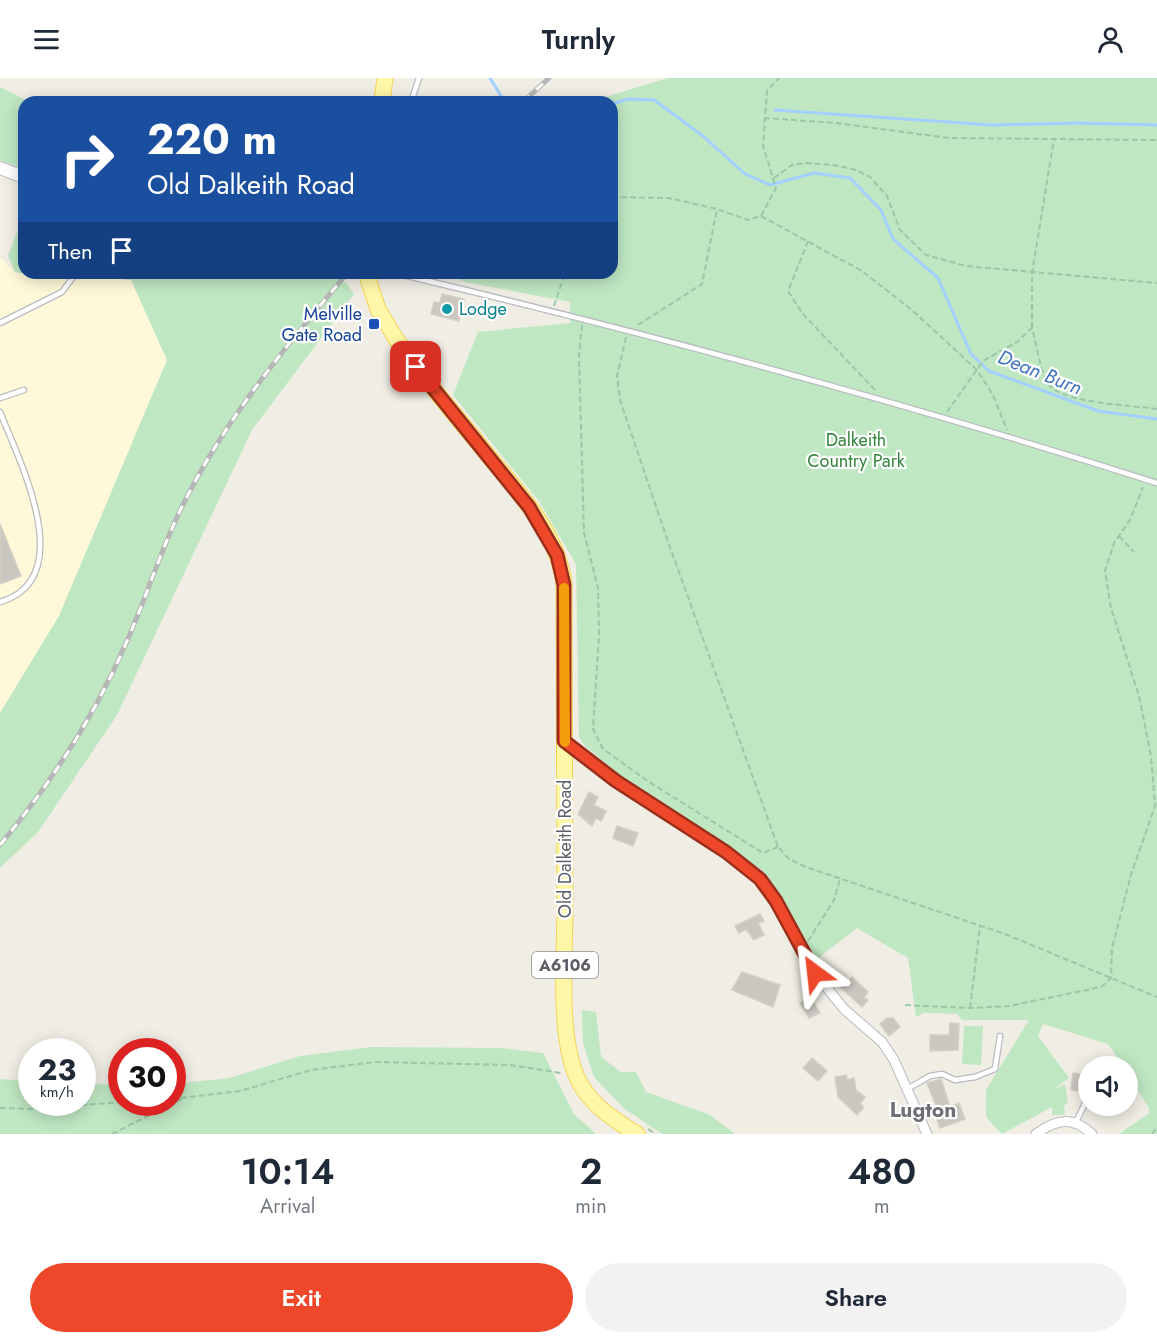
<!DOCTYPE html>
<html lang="en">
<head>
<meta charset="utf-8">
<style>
	body { margin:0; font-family:Jost,sans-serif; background:#f2f2f3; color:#1f2937; height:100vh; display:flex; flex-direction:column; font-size:22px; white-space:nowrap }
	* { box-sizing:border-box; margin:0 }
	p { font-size:20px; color:#747a83 }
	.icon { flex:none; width:33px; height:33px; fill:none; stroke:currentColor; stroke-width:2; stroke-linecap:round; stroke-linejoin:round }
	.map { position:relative; height:1056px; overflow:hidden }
	.details { display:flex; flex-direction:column; background:#fff; flex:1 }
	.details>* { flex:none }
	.banner { position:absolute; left:18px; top:18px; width:600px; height:183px; border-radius:18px; box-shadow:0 3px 15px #0003; background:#1a4fa0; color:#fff; overflow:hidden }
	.buttons { position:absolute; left:1078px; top:978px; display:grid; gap:12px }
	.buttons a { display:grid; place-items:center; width:60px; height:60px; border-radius:50%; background:#fff; box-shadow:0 3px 15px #0003; font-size:30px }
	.speed { position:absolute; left:18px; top:960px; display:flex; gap:12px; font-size:30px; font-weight:700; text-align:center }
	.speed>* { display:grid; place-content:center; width:78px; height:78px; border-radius:50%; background:#fff; box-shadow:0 3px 15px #0003; line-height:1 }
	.speed small { font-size:15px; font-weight:400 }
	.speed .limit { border:9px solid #d22; background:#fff; color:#111 }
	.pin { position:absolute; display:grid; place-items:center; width:51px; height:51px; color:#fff; margin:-26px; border-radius:12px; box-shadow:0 3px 9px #0006 }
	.me { position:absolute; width:66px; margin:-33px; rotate:330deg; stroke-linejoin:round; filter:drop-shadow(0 0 4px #0008) }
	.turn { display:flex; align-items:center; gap:21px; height:126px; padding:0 30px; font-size:27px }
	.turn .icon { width:78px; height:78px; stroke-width:2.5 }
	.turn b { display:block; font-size:42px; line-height:51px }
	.then { display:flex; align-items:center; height:57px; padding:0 30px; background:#0003; gap:12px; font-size:22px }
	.eta { display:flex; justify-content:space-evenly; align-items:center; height:102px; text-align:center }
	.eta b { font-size:36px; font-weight:600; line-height:42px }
	.cta { display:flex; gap:12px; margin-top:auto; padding:12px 30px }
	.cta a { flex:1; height:69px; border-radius:36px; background:#ee472a; color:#fff; font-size:24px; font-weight:600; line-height:69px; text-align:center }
	.cta a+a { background:#f2f2f3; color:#1f2937 }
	header { display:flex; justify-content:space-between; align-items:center; height:78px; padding:0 30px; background:#fff; font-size:27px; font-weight:600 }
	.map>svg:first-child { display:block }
	.commercial { fill:#fff9d9 }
	.green { fill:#bfe7c2 }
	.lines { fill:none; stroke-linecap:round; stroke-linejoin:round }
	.stream { stroke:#a3d0ff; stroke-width:3 }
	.building { fill:#cac7c1; stroke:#d4cfc2; stroke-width:1.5 }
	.service-casing { stroke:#b9bbc0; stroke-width:7 }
	.minor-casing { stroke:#b9bbc0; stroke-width:11 }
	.tertiary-casing { stroke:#b9bbc0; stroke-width:14 }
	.primary-casing { stroke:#f6d456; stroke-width:17 }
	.path { stroke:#98c8a9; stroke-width:2; stroke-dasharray:6 3; stroke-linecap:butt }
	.service { stroke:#fff; stroke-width:4.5 }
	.minor { stroke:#fff; stroke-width:9 }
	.tertiary { stroke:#fff; stroke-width:12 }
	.primary { stroke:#fff7a8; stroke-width:15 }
	.rail-casing { stroke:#b5b6b6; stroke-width:5 }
	.rail { stroke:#fff; stroke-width:3; stroke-dasharray:9; stroke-linecap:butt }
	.route-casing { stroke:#9b2e1b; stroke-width:15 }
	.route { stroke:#ee472a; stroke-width:10 }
	.slow { stroke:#f59e0b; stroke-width:10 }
	.culture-dot { fill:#0f9aa8; stroke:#fff; stroke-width:2 }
	.transit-dot { fill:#1a4fb4; stroke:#fff; stroke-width:2 }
	.labels { text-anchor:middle; stroke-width:4.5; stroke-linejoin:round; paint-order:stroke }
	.shield { fill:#fff; stroke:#8d8f93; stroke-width:1.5 }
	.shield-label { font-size:16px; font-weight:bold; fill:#5c5f65 }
	.culture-label { font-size:18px; fill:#0d838f; stroke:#fff; text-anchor:start }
	.transit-label { font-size:18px; fill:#164399; stroke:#fff; text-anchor:end }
	.park-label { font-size:18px; fill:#32853c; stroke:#fff }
	.street-label { font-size:18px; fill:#5c5f65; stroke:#fff }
	.water-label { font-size:20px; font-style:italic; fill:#4074be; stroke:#fff }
	.quarter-label { font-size:21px; font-weight:bold; fill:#6d7177; stroke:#fff }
</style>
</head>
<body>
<header><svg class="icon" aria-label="menu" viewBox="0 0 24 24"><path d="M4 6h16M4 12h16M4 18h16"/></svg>Turnly<svg class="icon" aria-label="person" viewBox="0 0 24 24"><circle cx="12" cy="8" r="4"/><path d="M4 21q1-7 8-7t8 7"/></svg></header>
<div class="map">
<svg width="1157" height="1056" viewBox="0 0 1157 1056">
	<rect width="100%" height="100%" fill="#efede4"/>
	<!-- commercial -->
	<polygon class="commercial" points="0,179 15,194 53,200 105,199 131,202 167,282 59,538 0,635"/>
	<!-- green -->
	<g class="green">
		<polygon points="668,0 1157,0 1157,1056 1119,1056 1149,1035 1149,1030 1128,997 1128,988 1123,988 1108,966 1043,946 1038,958 1069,1000 1054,1011 1065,1006 1068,1024 1064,1028 1065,1037 1052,1037 1052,1029 1002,1056 986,1039 986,1012 1029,942 962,942 957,936 924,935 916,939 908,880 857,850 817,881 762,792 622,699 584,667 579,659 576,486 539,423 453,317 478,254 570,245 570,224 465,204 445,195 612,195 612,24 589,24"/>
		<polygon points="0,9 30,24 24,24 24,91 0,82"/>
		<polygon points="24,136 24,195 59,195 53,200 15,194 8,178"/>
		<polygon points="106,195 329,195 347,206 354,216 252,352 117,637 38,754 0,790 0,635 59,538 167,282 131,202 105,199"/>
		<polygon points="582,932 596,934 601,979 621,994 636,994 646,1014 710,1037 735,1056 662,1056 625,1031 594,999 583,965"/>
		<polygon points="964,948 983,948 981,987 962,986"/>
		<polygon points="371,969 501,970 543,975 574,1036 596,1056 0,1056 0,1001 31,1003 32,1024 82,1024 83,1005 121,1007 122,1024 172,1024 173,1006 229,1000 300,978"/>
	</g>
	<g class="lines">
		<!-- stream -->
		<g class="stream">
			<polyline points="490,0 501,18"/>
			<polyline points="543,24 550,21 560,24"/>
			<polyline points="612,26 628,21 654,22 703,58 745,96 770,107 814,95 850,100 881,132 893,161 938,200 971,276 989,293 1098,333 1157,341"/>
			<polyline points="775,32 991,47 1078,45 1157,47"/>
		</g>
	</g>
	<!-- building -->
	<g class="building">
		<polygon points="442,216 464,221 459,243 431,236 434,224 440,225"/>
		<polygon points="0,446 21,498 0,506"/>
		<polygon points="589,714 598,719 594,727 606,733 601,743 596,740 592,748 578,736"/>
		<polygon points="617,748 638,755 633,768 613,760"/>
		<polygon points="760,836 764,843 758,845 764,857 754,862 746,851 739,855 735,848"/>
		<polygon points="742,894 780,907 773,929 732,912"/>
		<polygon points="852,899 868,914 864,919 868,922 862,929 838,907 844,900 848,904"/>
		<polygon points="810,919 820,935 809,940 800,925"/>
		<polygon points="887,940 893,940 900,949 889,958 880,946"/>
		<polygon points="950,945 959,946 958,972 930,973 930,957 949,957"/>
		<polygon points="812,980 827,993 818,1003 803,990"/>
		<polygon points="1073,995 1085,997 1083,1014 1071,1012"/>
		<polygon points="846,997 847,1002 854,1000 856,1012 865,1019 860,1026 864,1029 857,1037 838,1019 835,999"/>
		<polygon points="941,1001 950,1029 959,1025 965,1041 940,1050 937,1042 941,1040 927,1005"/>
	</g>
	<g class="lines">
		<!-- service casing -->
		<g class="service-casing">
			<g id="service">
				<polyline points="411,24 419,0"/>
				<path d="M 395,195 C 651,256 906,325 1157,405"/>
				<polyline points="0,245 62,214 76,195"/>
				<polyline points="0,320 24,312"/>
				<path d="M 0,334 C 19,382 80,501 0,524"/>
				<polyline points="909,1010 930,998 942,996 955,1002 975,999 995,991 1000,958"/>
				<polyline points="1076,1044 1089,1017"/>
			</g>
		</g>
		<!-- minor casing -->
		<g class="minor-casing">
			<g id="minor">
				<polyline points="564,663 616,703 726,774 760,801 776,823 815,895 844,931 882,964 894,982 927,1056"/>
				<path d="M 1036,1056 C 1056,1041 1073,1038 1092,1056"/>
			</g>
		</g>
		<!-- tertiary casing -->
		<g class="tertiary-casing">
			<polyline id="tertiary" points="0,90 24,99"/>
		</g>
		<!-- primary casing -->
		<g class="primary-casing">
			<g id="primary">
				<polyline points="382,24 385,0"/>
				<path d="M 366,195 L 378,231 L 396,261 C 422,299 453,334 482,370 C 514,410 558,453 564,506 C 564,614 565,722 565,830 C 565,877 558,954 576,997 C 587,1025 613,1041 637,1056"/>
			</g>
		</g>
		<!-- path -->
		<g class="path">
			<polyline points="764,40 836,45 949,60 1157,62"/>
			<polyline points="774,100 792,87 807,85 834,87 856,92 870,99 887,118 900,152 926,177 966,188 1157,205"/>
			<polyline points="612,119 669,120 717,131 748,142 761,138 776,110 763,68 767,13 779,0"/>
			<polyline points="761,138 862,193 912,232 977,292 993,317 1007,352"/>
			<polyline points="808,163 788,213 802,235 875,312"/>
			<polyline points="554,228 565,195"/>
			<polyline points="582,247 579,278 584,455 598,510 599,557 593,651 603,671 649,704 763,775 778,769"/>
			<polyline points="638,247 702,206 717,131"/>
			<polyline points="1032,250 1032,195 1054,61"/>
			<polyline points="626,259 617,298 620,322 666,458 778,769 789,781 806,789 1005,856 1157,919"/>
			<path d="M 947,334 L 983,283 L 1017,264 L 1032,250 C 1037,268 1039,288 1047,304 C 1058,326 1133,327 1157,331"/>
			<polyline points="1119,458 1134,474"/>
			<polyline points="808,863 834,822 840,801"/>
			<polyline points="905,927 970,930 1009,928 1101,909 1111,900 1112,870 1131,797 1155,728 1151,678 1139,618 1111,530 1105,493 1114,465 1130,442 1143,409"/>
			<polyline points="970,930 980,848"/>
			<polyline points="172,1021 240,1013 311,992 375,984 510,987 561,995"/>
			<polyline points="0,1030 35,1031 122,1024"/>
			<polyline points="648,1051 656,1056"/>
			<polyline points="112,1056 182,1021"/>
			<polyline points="1152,1056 1157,1049"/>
		</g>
		<!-- service -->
		<use href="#service" class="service"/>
		<!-- minor -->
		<use href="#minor" class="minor"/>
		<!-- tertiary -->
		<use href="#tertiary" class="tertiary"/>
		<!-- primary -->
		<use href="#primary" class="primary"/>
		<!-- rail casing -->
		<g class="rail-casing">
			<g id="rail">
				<polyline points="523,24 549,0"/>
				<path d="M 0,767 C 51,705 95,638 127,563 C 145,522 159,478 178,437 C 220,348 281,274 344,199"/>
			</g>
		</g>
		<!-- rail -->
		<use href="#rail" class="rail"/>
	</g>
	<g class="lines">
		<!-- route casing -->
		<g class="route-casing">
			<polyline id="route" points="416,289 529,429 557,477 564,507 564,663 616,703 726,774 760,801 776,823 815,895"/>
		</g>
		<!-- route -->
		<use href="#route" class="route"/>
		<!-- slow -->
		<polyline class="slow" points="564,510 565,664"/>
	</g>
	<!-- markers -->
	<circle class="culture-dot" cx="447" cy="231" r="6"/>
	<rect class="transit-dot" x="368" y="240" width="12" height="12" rx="3"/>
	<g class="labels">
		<!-- shield labels -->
		<rect class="shield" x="532" y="874" width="66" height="26" rx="4.5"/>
		<g class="shield-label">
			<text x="565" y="893">A6106</text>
		</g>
		<!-- culture labels -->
		<g class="culture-label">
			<text x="459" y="237">Lodge</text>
		</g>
		<!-- transit labels -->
		<g class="transit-label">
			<text x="362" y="242">Melville<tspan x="362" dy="21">Gate Road</tspan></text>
		</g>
		<!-- park labels -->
		<g class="park-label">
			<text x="856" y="368">Dalkeith<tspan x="856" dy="21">Country Park</tspan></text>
		</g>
		<!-- street labels -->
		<g class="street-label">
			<text transform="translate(565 771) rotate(-90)" y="6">Old Dalkeith Road</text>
		</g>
		<!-- water labels -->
		<g class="water-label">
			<text transform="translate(1040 294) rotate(22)" y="7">Dean Burn</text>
		</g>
		<!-- quarter labels -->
		<g class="quarter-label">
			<text x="923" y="1039">Lugton</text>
		</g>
	</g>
</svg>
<div class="buttons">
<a><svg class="icon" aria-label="sound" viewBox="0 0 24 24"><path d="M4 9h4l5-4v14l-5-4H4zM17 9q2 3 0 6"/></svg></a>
</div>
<div class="speed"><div>23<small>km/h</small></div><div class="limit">30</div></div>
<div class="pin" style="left:416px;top:289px;background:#d93025"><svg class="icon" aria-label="arrive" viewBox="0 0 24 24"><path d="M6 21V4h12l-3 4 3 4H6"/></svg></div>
<svg class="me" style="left:815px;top:895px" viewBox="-20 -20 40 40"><path d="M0-17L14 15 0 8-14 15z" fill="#ee472a" stroke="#fff" stroke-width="4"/></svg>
<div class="banner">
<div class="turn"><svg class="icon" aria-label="right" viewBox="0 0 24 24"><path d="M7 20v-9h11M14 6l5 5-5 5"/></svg><div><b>220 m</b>Old Dalkeith Road</div></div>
<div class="then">Then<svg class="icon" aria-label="arrive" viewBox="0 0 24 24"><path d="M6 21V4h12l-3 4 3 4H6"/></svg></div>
</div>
</div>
<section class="details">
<div class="eta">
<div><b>10:14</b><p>Arrival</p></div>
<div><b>2</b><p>min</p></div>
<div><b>480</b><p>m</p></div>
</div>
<div class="cta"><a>Exit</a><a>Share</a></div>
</section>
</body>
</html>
